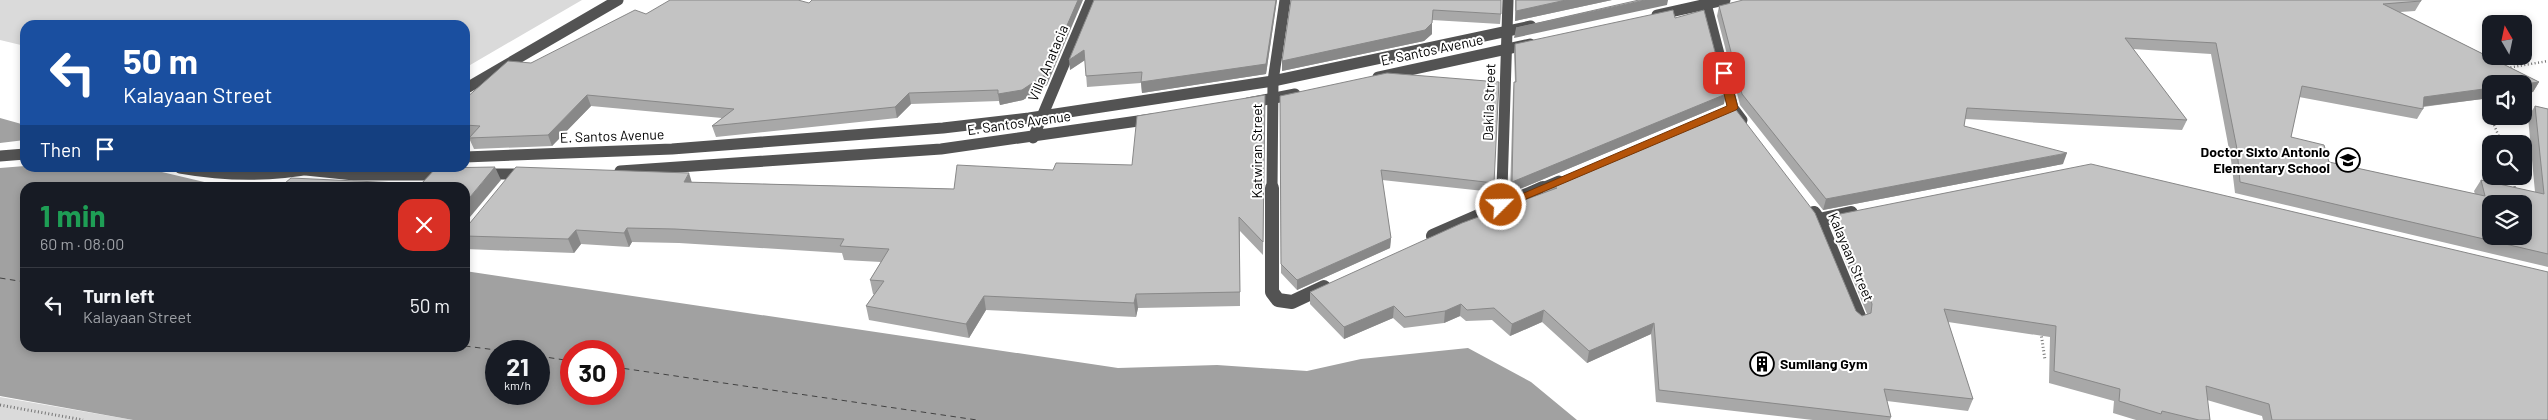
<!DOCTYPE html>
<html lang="en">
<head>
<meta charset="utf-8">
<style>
	body { margin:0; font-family:Barlow,sans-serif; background:#20242c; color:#f1f3f6; height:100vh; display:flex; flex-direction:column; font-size:19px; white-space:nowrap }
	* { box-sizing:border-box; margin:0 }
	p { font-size:16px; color:#9ea1a6 }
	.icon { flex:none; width:28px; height:28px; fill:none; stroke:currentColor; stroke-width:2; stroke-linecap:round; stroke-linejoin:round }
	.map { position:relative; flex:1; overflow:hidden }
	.drawer { position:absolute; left:20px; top:182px; width:450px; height:170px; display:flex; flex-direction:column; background:#171b24; border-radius:15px; box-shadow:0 2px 8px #0003 }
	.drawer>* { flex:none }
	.hud { position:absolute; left:20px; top:20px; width:450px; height:152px; border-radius:15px; box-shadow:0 2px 8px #0003; background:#1a4fa0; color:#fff; overflow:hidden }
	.needle { width:32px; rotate:351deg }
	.buttons { position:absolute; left:2482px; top:15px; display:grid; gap:10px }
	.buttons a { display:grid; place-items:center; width:50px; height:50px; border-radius:10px; background:#171b24; box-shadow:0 2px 8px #0003; font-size:25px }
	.speed { position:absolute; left:485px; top:340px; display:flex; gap:10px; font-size:25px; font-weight:700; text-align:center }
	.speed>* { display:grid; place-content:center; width:65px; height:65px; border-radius:50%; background:#171b24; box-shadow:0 2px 8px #0003; line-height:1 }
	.speed small { font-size:12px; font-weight:400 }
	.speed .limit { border:8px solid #d22; background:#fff; color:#111 }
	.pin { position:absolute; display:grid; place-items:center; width:42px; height:42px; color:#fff; margin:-21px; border-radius:10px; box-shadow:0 2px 8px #0006 }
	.me { position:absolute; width:55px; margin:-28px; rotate:67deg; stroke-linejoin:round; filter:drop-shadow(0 0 4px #0008) }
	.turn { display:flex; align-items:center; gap:18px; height:105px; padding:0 20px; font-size:22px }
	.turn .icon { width:65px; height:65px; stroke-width:2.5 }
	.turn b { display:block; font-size:35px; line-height:42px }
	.then { display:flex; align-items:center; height:48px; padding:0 20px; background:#0003; gap:10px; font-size:19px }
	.round { display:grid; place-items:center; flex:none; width:52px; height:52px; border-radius:15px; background:#20242c }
	.headline { display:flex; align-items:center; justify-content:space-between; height:85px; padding:0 20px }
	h1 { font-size:30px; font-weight:700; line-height:38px; color:#1e9e55 }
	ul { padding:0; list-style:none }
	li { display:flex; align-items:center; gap:15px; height:75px; padding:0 20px; border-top:1px solid #363941 }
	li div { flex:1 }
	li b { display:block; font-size:19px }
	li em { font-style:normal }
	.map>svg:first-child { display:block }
	.green { fill:#dadada }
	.water { fill:#a1a1a1; fill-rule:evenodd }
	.pier { fill:#fff }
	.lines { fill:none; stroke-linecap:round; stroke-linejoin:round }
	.ferry { stroke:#424242; stroke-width:1; stroke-dasharray:5.5 4.5; stroke-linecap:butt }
	.path-far1 { stroke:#757575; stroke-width:2.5; stroke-dasharray:1 2.5; stroke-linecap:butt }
	.path { stroke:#757575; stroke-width:3; stroke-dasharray:1 2.5; stroke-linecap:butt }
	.minor-far1 { stroke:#535353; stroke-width:11 }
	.minor { stroke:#535353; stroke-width:14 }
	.wall { fill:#a8a8a8 }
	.shaded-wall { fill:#888 }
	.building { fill:#c3c3c3; stroke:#888; fill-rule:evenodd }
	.route { fill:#b45309; stroke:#753606 }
	.labels { text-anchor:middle; stroke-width:4; stroke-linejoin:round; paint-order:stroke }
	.street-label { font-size:14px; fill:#000; stroke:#fff }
	.poi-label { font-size:14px; font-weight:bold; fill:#000; stroke:#fff; text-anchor:end }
</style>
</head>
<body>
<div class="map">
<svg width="2548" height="420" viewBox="0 0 2548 420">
	<rect width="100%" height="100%" fill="#fff"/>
	<!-- green -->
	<g class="green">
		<polygon points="0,0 582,0 465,68 465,25 25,25 25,46 0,40"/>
		<polygon points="0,397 133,420 0,420"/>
	</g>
	<!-- water -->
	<path class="water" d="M 0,118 L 25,125 L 25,168 L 167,168 L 224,184 L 223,188 L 25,188 L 25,348 L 465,348 L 465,271 L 1118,368 L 1217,365 L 1307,371 L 1361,359 L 1468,348 L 1531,382 L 1577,420 L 133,420 L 0,396 ZM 496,351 L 539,351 L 539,394 L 496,394 ZM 571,351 L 614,351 L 614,394 L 571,394 Z"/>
	<!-- pier -->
	<g class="pier">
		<polygon points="25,140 25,166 0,168 0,143"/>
		<polygon points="145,168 176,168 223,181 217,185"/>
	</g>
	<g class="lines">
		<!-- ferry -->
		<g class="ferry">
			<polyline points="0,278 25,282"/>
			<polyline points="465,346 504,351"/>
			<polyline points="539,356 571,361"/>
			<polyline points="614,367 977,420"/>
		</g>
		<!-- path-far1 -->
		<g class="path-far1">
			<polyline points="2507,68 2548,61"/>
			<polyline points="2482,96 2502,144"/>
			<polyline points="2512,176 2515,189"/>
		</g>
		<!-- path -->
		<g class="path">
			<polyline points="2515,188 2516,192"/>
			<polyline points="2041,333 2045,360"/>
			<polyline points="0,405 83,420"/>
		</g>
		<!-- minor-far1 -->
		<g class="minor-far1">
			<polyline points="1705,0 1733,108 1742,120"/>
			<polyline points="1657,15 1725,0"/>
			<polyline points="1378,77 1530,44"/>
			<polyline points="465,89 618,0"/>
			<polyline points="1248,103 1295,94"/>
			<polyline points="1033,138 1091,0"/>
			<polyline points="0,156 25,154"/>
			<polyline points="465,157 672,149 943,128 1029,118 1273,81 1531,26"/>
			<path d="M 180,168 C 225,176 269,177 314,168"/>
			<polyline points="306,170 354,175 445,175"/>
			<polyline points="620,171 941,149 1152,119"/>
			<polyline points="483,174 528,174"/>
			<polyline points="1272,189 1273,81 1285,0"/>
			<polyline points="1502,189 1508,0"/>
			<polyline points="1540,189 1559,181"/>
		</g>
		<!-- minor -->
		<g class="minor">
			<polyline points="1272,188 1272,292 1278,300 1292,302 1324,287"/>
			<polyline points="1501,205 1502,188"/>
			<polyline points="1814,213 1819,220 1860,319"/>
			<polyline points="1819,220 1851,213"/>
			<polyline points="1433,236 1543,188"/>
		</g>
	</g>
	<!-- wall -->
	<g class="wall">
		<polygon points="1094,0 1277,0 1266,74 1142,93 1141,83 1087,87 1085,60 1070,70"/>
		<polygon points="1291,0 1501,14 1500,24 1432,20 1432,34 1424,41 1282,71 1282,61"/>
		<polygon points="1515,0 1612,0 1515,21"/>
		<polygon points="2421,1 2415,11 2400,12 2539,82 2533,92 2423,107 2423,109 2417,119 2299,97 2291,137 2329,162 2475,194 2474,191 2481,180 2535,192 2528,117 2535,106 2548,109 2548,267 2235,193 2231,160 2211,54 2133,49 2187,120 2182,130 1965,119 1964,126 2063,164 1823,210 1740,105 1717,16 1719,6"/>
		<polygon points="646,14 1047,85 1023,100 1000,105 999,101 911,104 897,118 716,137 712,126 722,118 591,106 552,146 474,149 469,138 470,136 465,136 465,99 531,63"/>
		<polygon points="1675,18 1724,104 1510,193 1513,92 1514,82 1515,82 1514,54 1515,44"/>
		<polygon points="1265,95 1263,255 1240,231 1240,306 1138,308 1136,317 986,310 969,338 869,320 866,306 874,294 873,294 870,280 881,262 844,260 842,253 679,243 632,242 629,247 581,244 574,253 465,249 465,229 692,182 954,189 1053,170 1132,165"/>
		<polygon points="1280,96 1494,183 1493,192 1382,180 1391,238 1390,248 1297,290 1281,273"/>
		<polygon points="1551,182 1856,311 1862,316 1867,314 1831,226 1835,215 2548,420 2263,420 2262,416 2207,400 2210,420 2136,420 2113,413 2114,401 2049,383 2050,337 1948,322 1973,399 1968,411 1887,401 1891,417 1890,420 1813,420 1656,402 1651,334 1587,363 1542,322 1510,336 1492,320 1466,321 1460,316 1444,323 1404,328 1393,318 1344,339 1310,304 1310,292 1543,193 1544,187"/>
	</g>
	<!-- shaded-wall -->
	<g class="shaded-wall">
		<polygon points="1078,0 1083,0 1047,85 1023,100 1000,105 998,94"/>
		<polygon points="1276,0 1277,0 1266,74 1142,93 1141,82"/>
		<polygon points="1566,0 1612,0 1515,21 1516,11"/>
		<polygon points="1645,0 1668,0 1667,5 1514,38 1516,28"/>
		<polygon points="1432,23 1432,34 1424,41 1282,71 1282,61"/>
		<polygon points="1084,50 1085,60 1070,70 1069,60"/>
		<polygon points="2539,82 2533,92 2524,94 2524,84"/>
		<polygon points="2491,88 2491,98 2418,107 2424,97"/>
		<polygon points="909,93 911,104 897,118 895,107"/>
		<polygon points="1726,94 1724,104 1510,193 1512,182"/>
		<polygon points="587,95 591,106 552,146 548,135"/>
		<polygon points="2067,153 2063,164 1823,210 1826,199"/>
		<polygon points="495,167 501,180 465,223 465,203"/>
		<polygon points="689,173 693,186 684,182"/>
		<polygon points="627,228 632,242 629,247 624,233"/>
		<polygon points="576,230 581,244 574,253 568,239"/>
		<polygon points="1391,238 1390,248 1297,290 1297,280"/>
		<polygon points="1136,294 1138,308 1136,317 1134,303"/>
		<polygon points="984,296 986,310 969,338 966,324"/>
		<polygon points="1461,304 1460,316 1444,323 1445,311"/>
		<polygon points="1394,306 1393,318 1344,339 1344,327"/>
		<polygon points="1544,310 1542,322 1510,336 1512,324"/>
		<polygon points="1654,323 1651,334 1587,363 1589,351"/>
	</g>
	<!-- building -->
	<g class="building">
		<polygon points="670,0 798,0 809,3 812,0 1078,0 1046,74 1022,90 998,94 998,90 909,93 895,107 712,126 734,109 587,95 548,135 469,138 480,126 465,125 465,99 508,61 531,63 635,10 646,14"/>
		<polygon points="1094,0 1276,0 1266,64 1141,82 1142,72 1086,76 1084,50 1069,60"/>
		<polygon points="1291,0 1501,0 1501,14 1433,10 1432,23 1425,30 1282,61"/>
		<polygon points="1516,0 1566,0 1516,11"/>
		<polygon points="1639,0 1645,0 1516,28"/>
		<path d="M 1743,0 L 2421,0 L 2421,1 L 2383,4 L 2539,82 L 2524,84 L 2491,84 L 2491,88 L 2424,97 L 2423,109 L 2302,86 L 2291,137 L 2324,145 L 2329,162 L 2485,196 L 2481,180 L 2544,194 L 2535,106 L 2548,109 L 2548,254 L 2240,182 L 2237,149 L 2216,43 L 2125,38 L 2187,120 L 1967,108 L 1964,126 L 2067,153 L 1826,199 L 1742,94 L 1719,6 ZM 2491,204 L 2524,204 L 2524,236 L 2491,236 Z"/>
		<polygon points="1673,10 1675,18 1704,10 1726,94 1512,182 1514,82 1516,82 1515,44"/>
		<polygon points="1387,73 1499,82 1494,183 1381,170 1391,238 1297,280 1281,264 1280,96"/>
		<polygon points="1265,95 1263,242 1239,217 1240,292 1136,294 1134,303 984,296 966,324 866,306 884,281 870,280 889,249 840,246 844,239 675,229 627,228 624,233 576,230 568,239 465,236 465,229 516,167 689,173 684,182 954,189 957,165 1053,170 1056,163 1132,165 1137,116"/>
		<polygon points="1733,106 1815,213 1856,311 1862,316 1871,313 1872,304 1835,215 2091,164 2548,272 2548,420 2272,420 2269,404 2206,386 2210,420 2199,420 2162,411 2161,414 2119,401 2120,389 2054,371 2056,326 1944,309 1973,399 1884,389 1891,417 1659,390 1654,323 1589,351 1544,310 1512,324 1494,308 1467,310 1461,304 1445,311 1405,317 1394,306 1344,327 1310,292 1462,223 1557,188 1544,187 1551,182"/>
		<polygon points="495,167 465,203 465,188 279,188 291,178 421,184 436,168"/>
	</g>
	<!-- route -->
	<polygon class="route" points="1724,70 1729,73 1738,108 1736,110 1505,208 1497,208 1496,205 1727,106 1719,73"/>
	<!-- icons -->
	<defs>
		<g id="school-ring" transform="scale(1.25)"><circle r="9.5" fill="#fff" stroke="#000" stroke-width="1.5"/><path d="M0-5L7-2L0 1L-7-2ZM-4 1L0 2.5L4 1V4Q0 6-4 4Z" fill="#000"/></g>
		<g id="building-ring" transform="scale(1.25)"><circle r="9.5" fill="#fff" stroke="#000" stroke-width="1.5"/><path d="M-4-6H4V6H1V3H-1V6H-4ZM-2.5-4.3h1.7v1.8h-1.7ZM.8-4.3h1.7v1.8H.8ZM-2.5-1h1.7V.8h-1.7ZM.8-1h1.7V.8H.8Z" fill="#000"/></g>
	</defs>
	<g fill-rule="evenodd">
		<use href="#school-ring" x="2348" y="160"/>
		<use href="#building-ring" x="1762" y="364"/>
	</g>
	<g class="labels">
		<!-- street labels -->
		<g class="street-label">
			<text transform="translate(1432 50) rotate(-12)" y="5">E. Santos Avenue</text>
			<text transform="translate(1048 63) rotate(-67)" y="5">Villa Anatacia</text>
			<text transform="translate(1489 102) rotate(-88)" y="5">Dakila Street</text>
			<text transform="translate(1019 123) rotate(-8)" y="5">E. Santos Avenue</text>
			<text transform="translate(612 136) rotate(-2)" y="5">E. Santos Avenue</text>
			<text transform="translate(1257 151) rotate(-90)" y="5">Katwiran Street</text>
			<text transform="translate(1851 257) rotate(67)" y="5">Kalayaan Street</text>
		</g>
		<!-- poi labels -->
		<g class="poi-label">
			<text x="2330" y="157">Doctor Sixto Antonio<tspan x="2330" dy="16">Elementary School</tspan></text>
			<text x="1780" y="369" text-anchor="start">Sumilang Gym</text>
		</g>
	</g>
</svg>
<div class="buttons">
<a><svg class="needle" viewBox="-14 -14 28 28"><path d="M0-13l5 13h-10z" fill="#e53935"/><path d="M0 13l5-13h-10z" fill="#9ea1a6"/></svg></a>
<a><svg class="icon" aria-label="sound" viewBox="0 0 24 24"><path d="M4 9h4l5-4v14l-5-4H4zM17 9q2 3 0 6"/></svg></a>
<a><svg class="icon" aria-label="search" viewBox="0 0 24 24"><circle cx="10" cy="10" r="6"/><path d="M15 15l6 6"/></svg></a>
<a><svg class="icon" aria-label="layers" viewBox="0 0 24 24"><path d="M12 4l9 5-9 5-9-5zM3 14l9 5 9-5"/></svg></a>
</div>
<div class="speed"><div>21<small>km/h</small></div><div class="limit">30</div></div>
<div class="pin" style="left:1724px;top:73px;background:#d93025"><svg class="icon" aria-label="arrive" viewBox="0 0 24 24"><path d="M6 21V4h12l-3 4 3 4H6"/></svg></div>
<svg class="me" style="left:1501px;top:205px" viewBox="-20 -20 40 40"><circle r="17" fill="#b45309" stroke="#fff" stroke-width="3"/><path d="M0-11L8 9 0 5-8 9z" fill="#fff"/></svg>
<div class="hud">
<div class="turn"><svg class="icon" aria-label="left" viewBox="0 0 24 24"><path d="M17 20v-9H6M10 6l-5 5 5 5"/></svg><div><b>50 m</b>Kalayaan Street</div></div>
<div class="then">Then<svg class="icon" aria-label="arrive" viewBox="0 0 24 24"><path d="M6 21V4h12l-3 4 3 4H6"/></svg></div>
</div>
<section class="drawer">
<div class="headline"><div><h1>1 min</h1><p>60 m · 08:00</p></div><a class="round" style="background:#d93025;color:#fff"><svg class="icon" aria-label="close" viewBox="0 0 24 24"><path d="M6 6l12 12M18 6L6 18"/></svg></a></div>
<ul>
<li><svg class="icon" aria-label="left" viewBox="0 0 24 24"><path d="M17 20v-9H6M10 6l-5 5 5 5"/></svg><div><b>Turn left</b><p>Kalayaan Street</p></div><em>50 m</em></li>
</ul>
</section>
</div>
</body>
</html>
